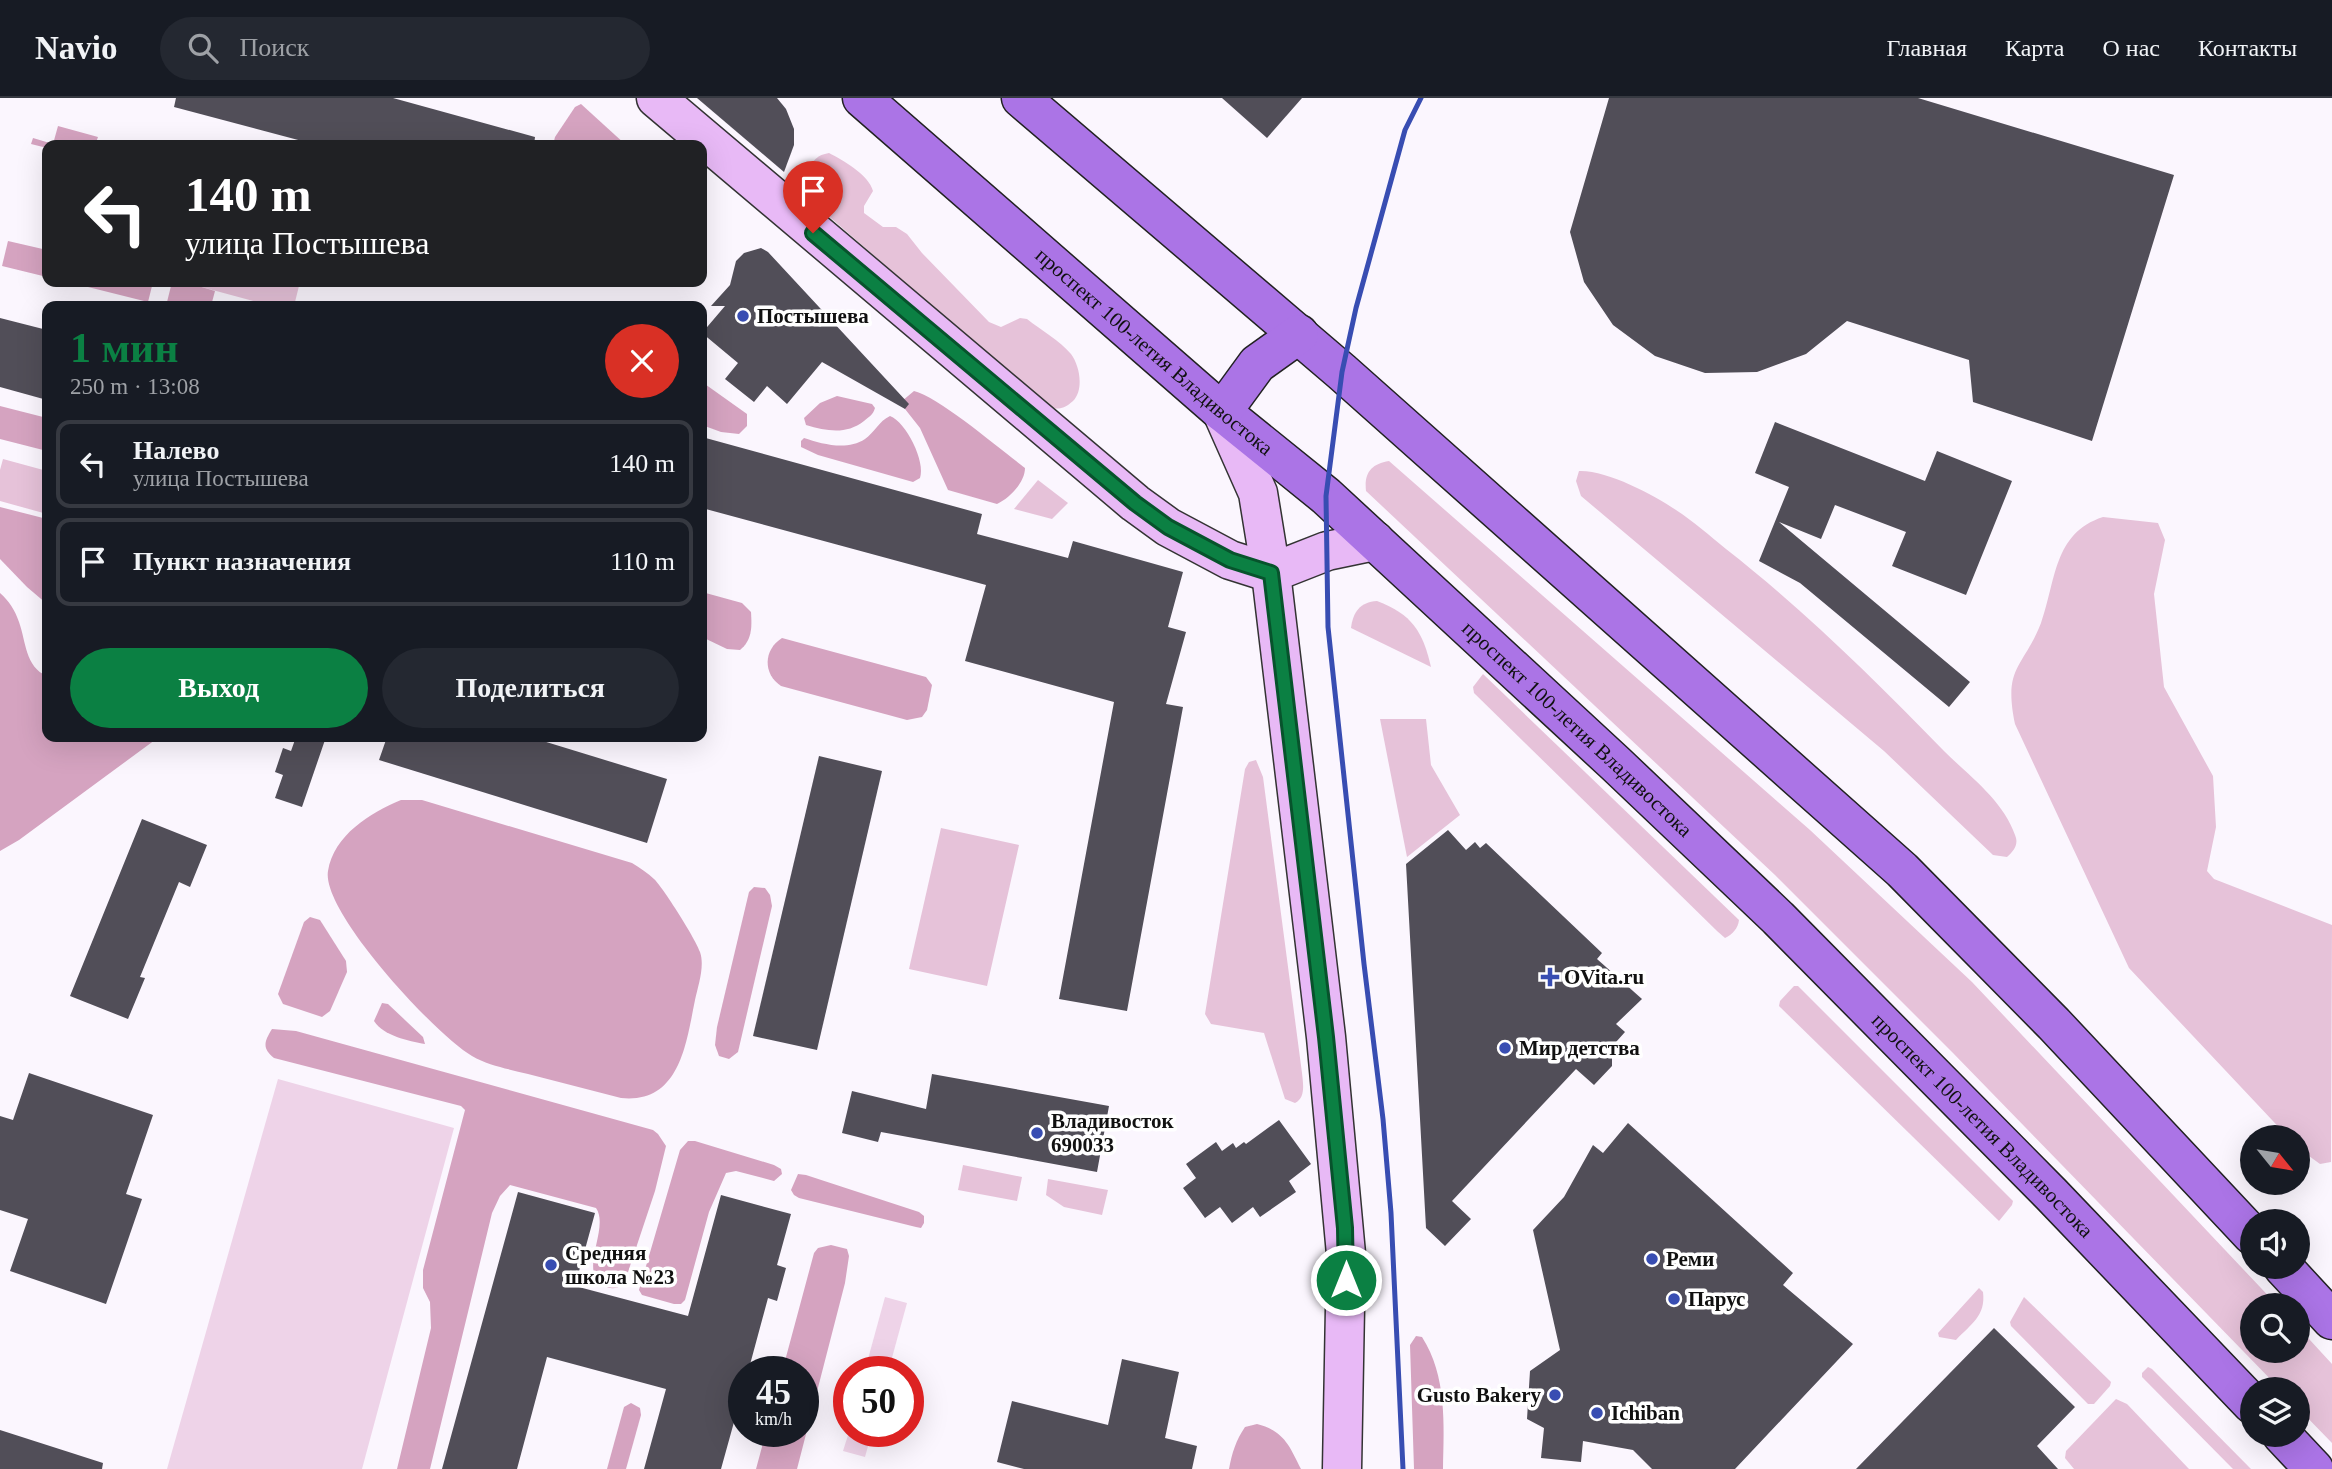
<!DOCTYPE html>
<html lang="ru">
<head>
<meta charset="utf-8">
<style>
	body { margin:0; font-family:Georgia,serif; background:#242831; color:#f1f3f6; height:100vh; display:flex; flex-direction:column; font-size:26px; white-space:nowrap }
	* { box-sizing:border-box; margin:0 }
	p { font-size:23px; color:#9ea1a6 }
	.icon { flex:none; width:38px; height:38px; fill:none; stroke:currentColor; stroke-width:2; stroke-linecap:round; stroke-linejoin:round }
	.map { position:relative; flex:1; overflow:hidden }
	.drawer { position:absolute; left:42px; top:203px; width:665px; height:441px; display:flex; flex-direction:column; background:#171b24; border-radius:14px; box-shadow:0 7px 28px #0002 }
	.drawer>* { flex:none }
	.hud { position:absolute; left:42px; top:42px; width:665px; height:147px; border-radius:14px; box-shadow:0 7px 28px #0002; background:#202124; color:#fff; overflow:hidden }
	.needle { width:46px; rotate:120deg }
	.tools { position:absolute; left:2240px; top:1027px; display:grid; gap:14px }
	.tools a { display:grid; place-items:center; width:70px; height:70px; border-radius:50%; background:#171b24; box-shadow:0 7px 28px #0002; font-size:35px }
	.speed { position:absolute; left:728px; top:1258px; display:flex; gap:14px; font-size:35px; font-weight:700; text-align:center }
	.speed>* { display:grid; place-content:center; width:91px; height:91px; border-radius:50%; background:#171b24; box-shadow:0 7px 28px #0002; line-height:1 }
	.speed small { font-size:18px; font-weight:400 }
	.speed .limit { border:10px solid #d22; background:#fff; color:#111 }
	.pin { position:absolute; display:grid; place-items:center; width:60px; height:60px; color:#fff; margin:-72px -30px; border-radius:50% 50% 50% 0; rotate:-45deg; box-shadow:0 0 7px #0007 }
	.pin .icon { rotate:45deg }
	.me { position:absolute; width:77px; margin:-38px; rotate:0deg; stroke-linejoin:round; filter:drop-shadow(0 0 5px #0008) }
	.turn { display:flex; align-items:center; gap:24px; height:147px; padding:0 28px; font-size:32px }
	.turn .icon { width:91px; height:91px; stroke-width:2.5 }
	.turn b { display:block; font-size:49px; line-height:60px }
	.round { display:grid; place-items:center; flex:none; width:74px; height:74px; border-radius:37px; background:#242831 }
	.headline { display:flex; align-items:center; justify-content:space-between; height:119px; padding:0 28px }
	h1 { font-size:42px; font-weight:700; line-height:52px; color:#0b8043 }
	.button { display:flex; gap:14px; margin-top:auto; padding:14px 28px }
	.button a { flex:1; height:80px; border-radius:42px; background:#0b8043; color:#fff; font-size:28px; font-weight:700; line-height:80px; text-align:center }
	.button a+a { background:#242831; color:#f1f3f6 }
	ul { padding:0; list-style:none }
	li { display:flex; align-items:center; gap:21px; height:88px; margin:0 14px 10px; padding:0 14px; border:4px solid #363941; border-radius:14px }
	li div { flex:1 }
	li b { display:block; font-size:26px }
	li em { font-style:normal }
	header { display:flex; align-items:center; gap:42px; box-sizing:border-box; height:98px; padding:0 35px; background:#171b24; border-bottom:2px solid #363941 }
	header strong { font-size:33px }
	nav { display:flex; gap:38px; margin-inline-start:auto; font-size:24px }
	.search { width:490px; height:63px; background:#242831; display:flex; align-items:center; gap:18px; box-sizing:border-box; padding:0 24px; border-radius:38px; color:#9ea1a6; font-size:26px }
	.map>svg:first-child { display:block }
	.green { fill:#e6c2d9 }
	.forest { fill:#d5a3c0 }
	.pitch { fill:#eed3e8 }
	.building { fill:#514e58 }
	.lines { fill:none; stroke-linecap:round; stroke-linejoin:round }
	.secondary-casing { stroke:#333; stroke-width:41 }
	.trunk-casing { stroke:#222; stroke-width:41 }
	.secondary { stroke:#e8b9f6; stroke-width:38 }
	.trunk { stroke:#ab74e6; stroke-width:38 }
	.rail { stroke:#384db2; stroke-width:5 }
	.route-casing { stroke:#07532c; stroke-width:18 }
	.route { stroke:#0b8043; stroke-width:12 }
	.poi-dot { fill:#384db2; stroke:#fff; stroke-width:2.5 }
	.labels { text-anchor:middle; stroke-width:7; stroke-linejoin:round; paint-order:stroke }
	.poi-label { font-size:21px; font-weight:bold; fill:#111; stroke:#fff; text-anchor:start }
	.street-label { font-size:21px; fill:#111; stroke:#fff }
</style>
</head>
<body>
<header>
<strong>Navio</strong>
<div class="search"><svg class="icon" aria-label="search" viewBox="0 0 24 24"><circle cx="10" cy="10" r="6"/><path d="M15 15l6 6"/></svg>Поиск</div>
<nav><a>Главная</a><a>Карта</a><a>О нас</a><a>Контакты</a></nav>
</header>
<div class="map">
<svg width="2332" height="1371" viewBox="0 0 2332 1371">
	<rect width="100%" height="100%" fill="#fbf6fe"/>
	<!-- green -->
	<g class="green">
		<path d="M 829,55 C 843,62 869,77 873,93 L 864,108 L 864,115 L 883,129 L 896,129 L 907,136 L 922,155 L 989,224 L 1001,229 L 1020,220 L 1027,221 C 1041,232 1060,243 1071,256 C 1080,268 1084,292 1073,303 C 1064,311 1059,312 1048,309 L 809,101 C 797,89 798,85 807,72 C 814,62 817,57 829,55 Z"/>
		<polygon points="195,184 300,184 294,208 272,208 194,187"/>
		<polygon points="3,361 47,373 47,416 0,403 0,372"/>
		<path d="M 1389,363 L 1810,732 L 1972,884 L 2277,1207 L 2252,1208 L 2252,1253 L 2298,1253 L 2298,1229 L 2332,1266 L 2332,1345 L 2298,1310 L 2298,1292 L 2280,1291 L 1953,955 L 1775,777 L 1366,393 C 1364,375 1371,366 1389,363 Z"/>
		<path d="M 1579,373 C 1607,372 1652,396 1676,412 C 1693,423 1710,438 1726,451 C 1804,512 1875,582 1944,653 C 1969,678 2003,702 2015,737 C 2019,746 2014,753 2007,759 L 1993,757 L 1884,653 L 1581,398 L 1576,383 Z"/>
		<polygon points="1038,382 1068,405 1052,421 1014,411"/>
		<path d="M 2103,419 L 2158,425 L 2165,442 L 2154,496 L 2164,589 L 2213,678 L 2216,729 L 2207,773 L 2214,781 L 2332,827 L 2331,1064 L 2320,1066 L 2298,1050 L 2298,1040 L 2288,1039 L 2129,870 L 2015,626 C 2003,568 2023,571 2041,525 C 2056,484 2053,435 2103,419 Z"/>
		<path d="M 1377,503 C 1412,516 1423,534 1431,569 L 1351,530 C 1353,514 1360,504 1377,503 Z"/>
		<path d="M 1483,576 L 1739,822 C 1738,830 1733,836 1725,840 L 1717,833 L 1474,595 L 1473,589 Z"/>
		<polygon points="1380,621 1426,621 1431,667 1460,717 1407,759"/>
		<path d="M 1256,662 L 1263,679 L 1302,975 C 1303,985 1306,1000 1295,1005 L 1285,1001 L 1264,935 L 1211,926 L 1205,916 L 1245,671 L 1249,664 Z"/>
		<polygon points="941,730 1019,747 987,888 909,871"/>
		<polygon points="1794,888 1798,888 2013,1103 2012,1107 1999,1123 1779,908 1780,903"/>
		<polygon points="963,1067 1022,1079 1017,1103 958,1092"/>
		<polygon points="1048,1081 1108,1092 1102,1117 1064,1109 1046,1097"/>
		<path d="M 1979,1190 L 1983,1194 C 1986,1218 1971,1226 1956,1242 L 1939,1239 L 1938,1235 Z"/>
		<polygon points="2024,1199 2111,1284 2110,1288 2094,1306 2088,1306 2011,1228 2010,1224"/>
		<polygon points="2148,1269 2152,1271 2251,1371 2233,1371 2142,1279 2142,1275"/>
		<polygon points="2116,1301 2127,1306 2189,1371 2074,1371 2065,1360 2066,1353"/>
	</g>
	<!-- forest -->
	<g class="forest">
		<polygon points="581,6 626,47 553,47 555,39 575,9"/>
		<polygon points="58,28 98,39 95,47 47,47 47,50 31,46 33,40 53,46"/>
		<polygon points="8,143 47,152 47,179 2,168"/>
		<polygon points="85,184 153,184 148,204 84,188"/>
		<polygon points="172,184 195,184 195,187 215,193 211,208 166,208"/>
		<polygon points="702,284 747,316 747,328 739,336 721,334 702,327"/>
		<path d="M 914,293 C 939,299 1001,352 1025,370 C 1025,384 1010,400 997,406 L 948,392 L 920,330 L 905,311 L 902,303 Z"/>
		<path d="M 837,298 L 872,306 L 875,310 C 873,317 870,318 864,323 C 846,337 827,333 806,327 L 804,320 L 820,305 Z"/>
		<polygon points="0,308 47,320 47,353 0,341"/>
		<path d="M 890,318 C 906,324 926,364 920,380 L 913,384 L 818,357 L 801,349 L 801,343 L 804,340 C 822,346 847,353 865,341 C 874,335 879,323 890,318 Z"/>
		<polygon points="0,409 47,421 47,506 27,489 0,461"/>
		<path d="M 702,494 L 742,505 L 751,514 C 752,530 752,542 740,552 L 727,551 L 702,539 Z"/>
		<path d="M 0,495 C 9,503 15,512 19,524 C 26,543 25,569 47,578 L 47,639 L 159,639 L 19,742 L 0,753 Z"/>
		<path d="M 782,540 L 926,579 L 932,587 L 927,612 L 922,619 L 907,622 L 781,588 C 763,576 763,552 782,540 Z"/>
		<path d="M 401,702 L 422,702 L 632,765 C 640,770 648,775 654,781 C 662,788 697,843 700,854 C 705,868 698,888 695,902 C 686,946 680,1006 621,1000 C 590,992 559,984 528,976 C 509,971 489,968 472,958 C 437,938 321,814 328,773 C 334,737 370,715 401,702 Z"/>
		<polygon points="754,789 765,790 770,797 772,808 738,954 729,961 719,958 715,947 717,929 749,794"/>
		<polygon points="310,819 320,822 346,863 347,874 330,913 322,919 283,906 278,896 304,824"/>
		<path d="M 382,905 L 388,906 L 423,939 L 425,946 C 408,943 384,938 374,923 Z"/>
		<path d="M 272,931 L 296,933 L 653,1032 L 658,1036 L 666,1048 L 655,1093 L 624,1186 C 616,1191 611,1192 603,1187 C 578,1173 610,1130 596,1110 L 510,1087 L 500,1098 L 492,1115 L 430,1371 L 397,1371 L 431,1230 L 430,1204 L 423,1190 L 423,1172 L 465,1012 L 461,1008 L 274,960 C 262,950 264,944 272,931 Z"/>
		<polygon points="688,1043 695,1043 774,1067 781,1071 782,1076 774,1083 736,1073 726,1075 709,1114 685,1202 681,1206 674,1206 642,1197 639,1192 680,1052"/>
		<polygon points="798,1076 806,1077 919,1114 924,1118 924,1125 921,1130 916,1129 799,1100 794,1097 791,1092"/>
		<polygon points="831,1147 847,1151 849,1158 845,1185 797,1371 756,1371 766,1334 803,1334 803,1274 782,1274 814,1155 818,1150"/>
		<path d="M 1416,1238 L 1422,1239 C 1447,1278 1444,1326 1443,1371 L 1414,1371 L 1410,1247 Z"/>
		<polygon points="631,1305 640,1310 641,1317 626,1371 607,1371 624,1309"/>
		<path d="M 1257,1326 C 1284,1333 1289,1347 1301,1371 L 1229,1371 C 1232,1355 1236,1342 1245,1329 Z"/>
	</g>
	<!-- pitch -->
	<g class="pitch">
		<polygon points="278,981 454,1030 362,1371 167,1371"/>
		<polygon points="885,1199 907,1205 890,1267 868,1261"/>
		<polygon points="849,1334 872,1334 865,1359 843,1353"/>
	</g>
	<!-- building -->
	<g class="building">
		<polygon points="176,0 393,0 535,39 534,47 317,47 174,9"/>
		<polygon points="697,0 777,0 786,11 794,31 794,47 784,74"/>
		<polygon points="1222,0 1302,0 1267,40"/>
		<polygon points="1609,0 1918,0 2174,77 2092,343 1973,304 1969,262 1847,223 1806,256 1757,274 1705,275 1655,258 1613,227 1584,184 1570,134"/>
		<polygon points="761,150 768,154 909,306 905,311 822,264 787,306 767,288 754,304 725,281 738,265 702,235 725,208 711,208 730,187 736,163 744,155"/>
		<polygon points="0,220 47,232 47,302 0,289"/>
		<polygon points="1775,324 1925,383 1937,353 2012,383 1966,497 1892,468 1906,434 1835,407 1821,441 1779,424 1970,584 1949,609 1800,485 1759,463 1789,389 1755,375"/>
		<polygon points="702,339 982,416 977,436 1068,460 1073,443 1183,474 1168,529 1186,534 1166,606 1183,609 1127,913 1059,901 1114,604 965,563 986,487 702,410"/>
		<polygon points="296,639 326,639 302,709 275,700 283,677 275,674 283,650 291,653"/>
		<polygon points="387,639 530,639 667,681 647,745 379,662"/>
		<polygon points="819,658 882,673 817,952 753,938"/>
		<polygon points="142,721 207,747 190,789 179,784 140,879 145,880 128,921 70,898"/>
		<polygon points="1448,732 1466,752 1475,744 1480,750 1486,745 1602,855 1597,861 1642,901 1616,926 1625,934 1608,953 1612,957 1612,968 1594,987 1576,971 1452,1103 1471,1121 1445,1148 1426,1130 1406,766"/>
		<polygon points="29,975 153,1017 126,1096 142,1101 106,1206 10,1173 28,1121 0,1112 0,1018 13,1022"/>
		<polygon points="932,976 1109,1008 1097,1074 881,1034 878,1044 842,1035 852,993 926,1011"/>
		<polygon points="1279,1022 1311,1066 1289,1083 1296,1094 1260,1119 1253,1109 1232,1125 1220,1109 1205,1120 1183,1090 1196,1080 1186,1066 1216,1044 1222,1053 1233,1045 1236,1050 1244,1044 1246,1046"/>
		<polygon points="1628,1025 1793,1175 1783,1187 1853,1246 1735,1371 1652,1371 1633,1352 1583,1343 1581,1364 1541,1360 1544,1330 1527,1321 1530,1273 1560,1252 1533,1132 1564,1099 1593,1047 1603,1055"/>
		<polygon points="518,1094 595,1115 575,1188 688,1218 721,1097 791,1116 777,1167 786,1170 777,1203 768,1200 748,1274 744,1274 744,1288 721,1371 644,1371 666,1291 547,1259 517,1371 442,1371"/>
		<polygon points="1994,1230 2075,1309 2037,1348 2058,1371 1856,1371"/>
		<polygon points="1122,1261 1179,1274 1165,1340 1197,1348 1192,1371 1024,1371 997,1364 1012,1303 1108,1327"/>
		<polygon points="0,1332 103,1365 102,1371 0,1371"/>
	</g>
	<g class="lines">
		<!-- secondary casing -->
		<g class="secondary-casing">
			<g id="secondary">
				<polyline points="656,0 1135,405 1168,429 1230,462 1271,475"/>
				<polyline points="1222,314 1258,395 1271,475 1326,939 1346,1156 1342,1371"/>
				<polyline points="1271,475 1327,453 1375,443"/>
			</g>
		</g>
		<!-- trunk casing -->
		<g class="trunk-casing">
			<g id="trunk">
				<path id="s1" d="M 862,0 L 1222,314 L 1326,398 L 1616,666 L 1778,820 L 2051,1096 L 2252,1306"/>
				<polyline points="1021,0 1342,274 1902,772 2054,926 2252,1137"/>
				<polyline points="1222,314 1257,266 1299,236"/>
				<polyline points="2283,1169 2332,1222"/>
				<polyline points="2282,1337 2314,1371"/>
			</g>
		</g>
		<!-- secondary -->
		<use href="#secondary" class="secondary"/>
		<!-- trunk -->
		<use href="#trunk" class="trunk"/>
		<!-- rail -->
		<polyline class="rail" points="1403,1371 1391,1115 1383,1021 1364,866 1328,529 1326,398 1342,274 1356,210 1405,32 1421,0"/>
	</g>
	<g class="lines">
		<!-- route casing -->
		<g class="route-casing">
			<polyline id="route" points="813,135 1135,405 1168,429 1230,462 1271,475 1326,939 1345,1130 1346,1182"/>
		</g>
		<!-- route -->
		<use href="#route" class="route"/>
	</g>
	<!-- markers -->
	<g class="poi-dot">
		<circle cx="743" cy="218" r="7"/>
		<path d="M1546.5 868.5h7v7h7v7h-7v7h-7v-7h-7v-7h7z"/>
		<circle cx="1505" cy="950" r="7"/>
		<circle cx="1037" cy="1035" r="7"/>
		<circle cx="1652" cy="1161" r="7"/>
		<circle cx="551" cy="1167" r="7"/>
		<circle cx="1674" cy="1201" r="7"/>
		<circle cx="1555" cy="1297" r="7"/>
		<circle cx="1597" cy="1315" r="7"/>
	</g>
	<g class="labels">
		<!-- poi labels -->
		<g class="poi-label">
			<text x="757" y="225">Постышева</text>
			<text x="1564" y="886">OVita.ru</text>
			<text x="1519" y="957">Мир детства</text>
			<text x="1051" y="1030">Владивосток<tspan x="1051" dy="24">690033</tspan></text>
			<text x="565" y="1162">Средняя<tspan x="565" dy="24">школа №23</tspan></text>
			<text x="1666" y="1168">Реми</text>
			<text x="1688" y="1208">Парус</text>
			<text x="1541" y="1304" text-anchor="end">Gusto Bakery</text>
			<text x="1611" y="1322">Ichiban</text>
		</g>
		<!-- street labels -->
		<g class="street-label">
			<text dy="7" stroke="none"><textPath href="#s1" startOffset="387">проспект 100-летия Владивостока</textPath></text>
			<text dy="7" stroke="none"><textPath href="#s1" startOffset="954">проспект 100-летия Владивостока</textPath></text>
			<text dy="7" stroke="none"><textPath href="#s1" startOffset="1521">проспект 100-летия Владивостока</textPath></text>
		</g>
	</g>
</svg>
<div class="tools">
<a><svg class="needle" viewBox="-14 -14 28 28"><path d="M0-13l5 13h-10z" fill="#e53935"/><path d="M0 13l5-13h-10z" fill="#9ea1a6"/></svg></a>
<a><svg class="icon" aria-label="sound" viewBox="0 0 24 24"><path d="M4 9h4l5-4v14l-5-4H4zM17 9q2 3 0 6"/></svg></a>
<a><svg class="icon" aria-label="search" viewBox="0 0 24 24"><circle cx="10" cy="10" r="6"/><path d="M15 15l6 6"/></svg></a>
<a><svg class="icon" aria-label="layers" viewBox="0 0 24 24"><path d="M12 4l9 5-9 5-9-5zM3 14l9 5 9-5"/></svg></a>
</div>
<div class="speed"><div>45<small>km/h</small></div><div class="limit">50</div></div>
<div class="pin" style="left:813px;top:135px;background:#d93025"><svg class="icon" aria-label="arrive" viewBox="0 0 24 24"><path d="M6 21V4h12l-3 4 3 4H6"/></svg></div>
<svg class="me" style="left:1346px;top:1182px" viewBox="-20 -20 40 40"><circle r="17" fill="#0b8043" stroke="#fff" stroke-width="3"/><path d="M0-11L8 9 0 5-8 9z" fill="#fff"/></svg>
<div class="hud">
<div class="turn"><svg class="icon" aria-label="left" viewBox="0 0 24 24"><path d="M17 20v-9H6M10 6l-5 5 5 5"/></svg><div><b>140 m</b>улица Постышева</div></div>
</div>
<section class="drawer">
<div class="headline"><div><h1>1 мин</h1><p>250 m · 13:08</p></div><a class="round" style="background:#d93025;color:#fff"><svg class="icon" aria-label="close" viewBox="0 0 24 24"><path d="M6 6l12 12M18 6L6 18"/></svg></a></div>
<ul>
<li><svg class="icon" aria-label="left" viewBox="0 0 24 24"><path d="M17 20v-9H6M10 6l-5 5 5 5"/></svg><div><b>Налево</b><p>улица Постышева</p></div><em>140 m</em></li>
<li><svg class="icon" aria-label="arrive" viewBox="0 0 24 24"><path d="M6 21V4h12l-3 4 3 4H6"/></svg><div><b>Пункт назначения</b></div><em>110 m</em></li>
</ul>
<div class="button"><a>Выход</a><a>Поделиться</a></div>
</section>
</div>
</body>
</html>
